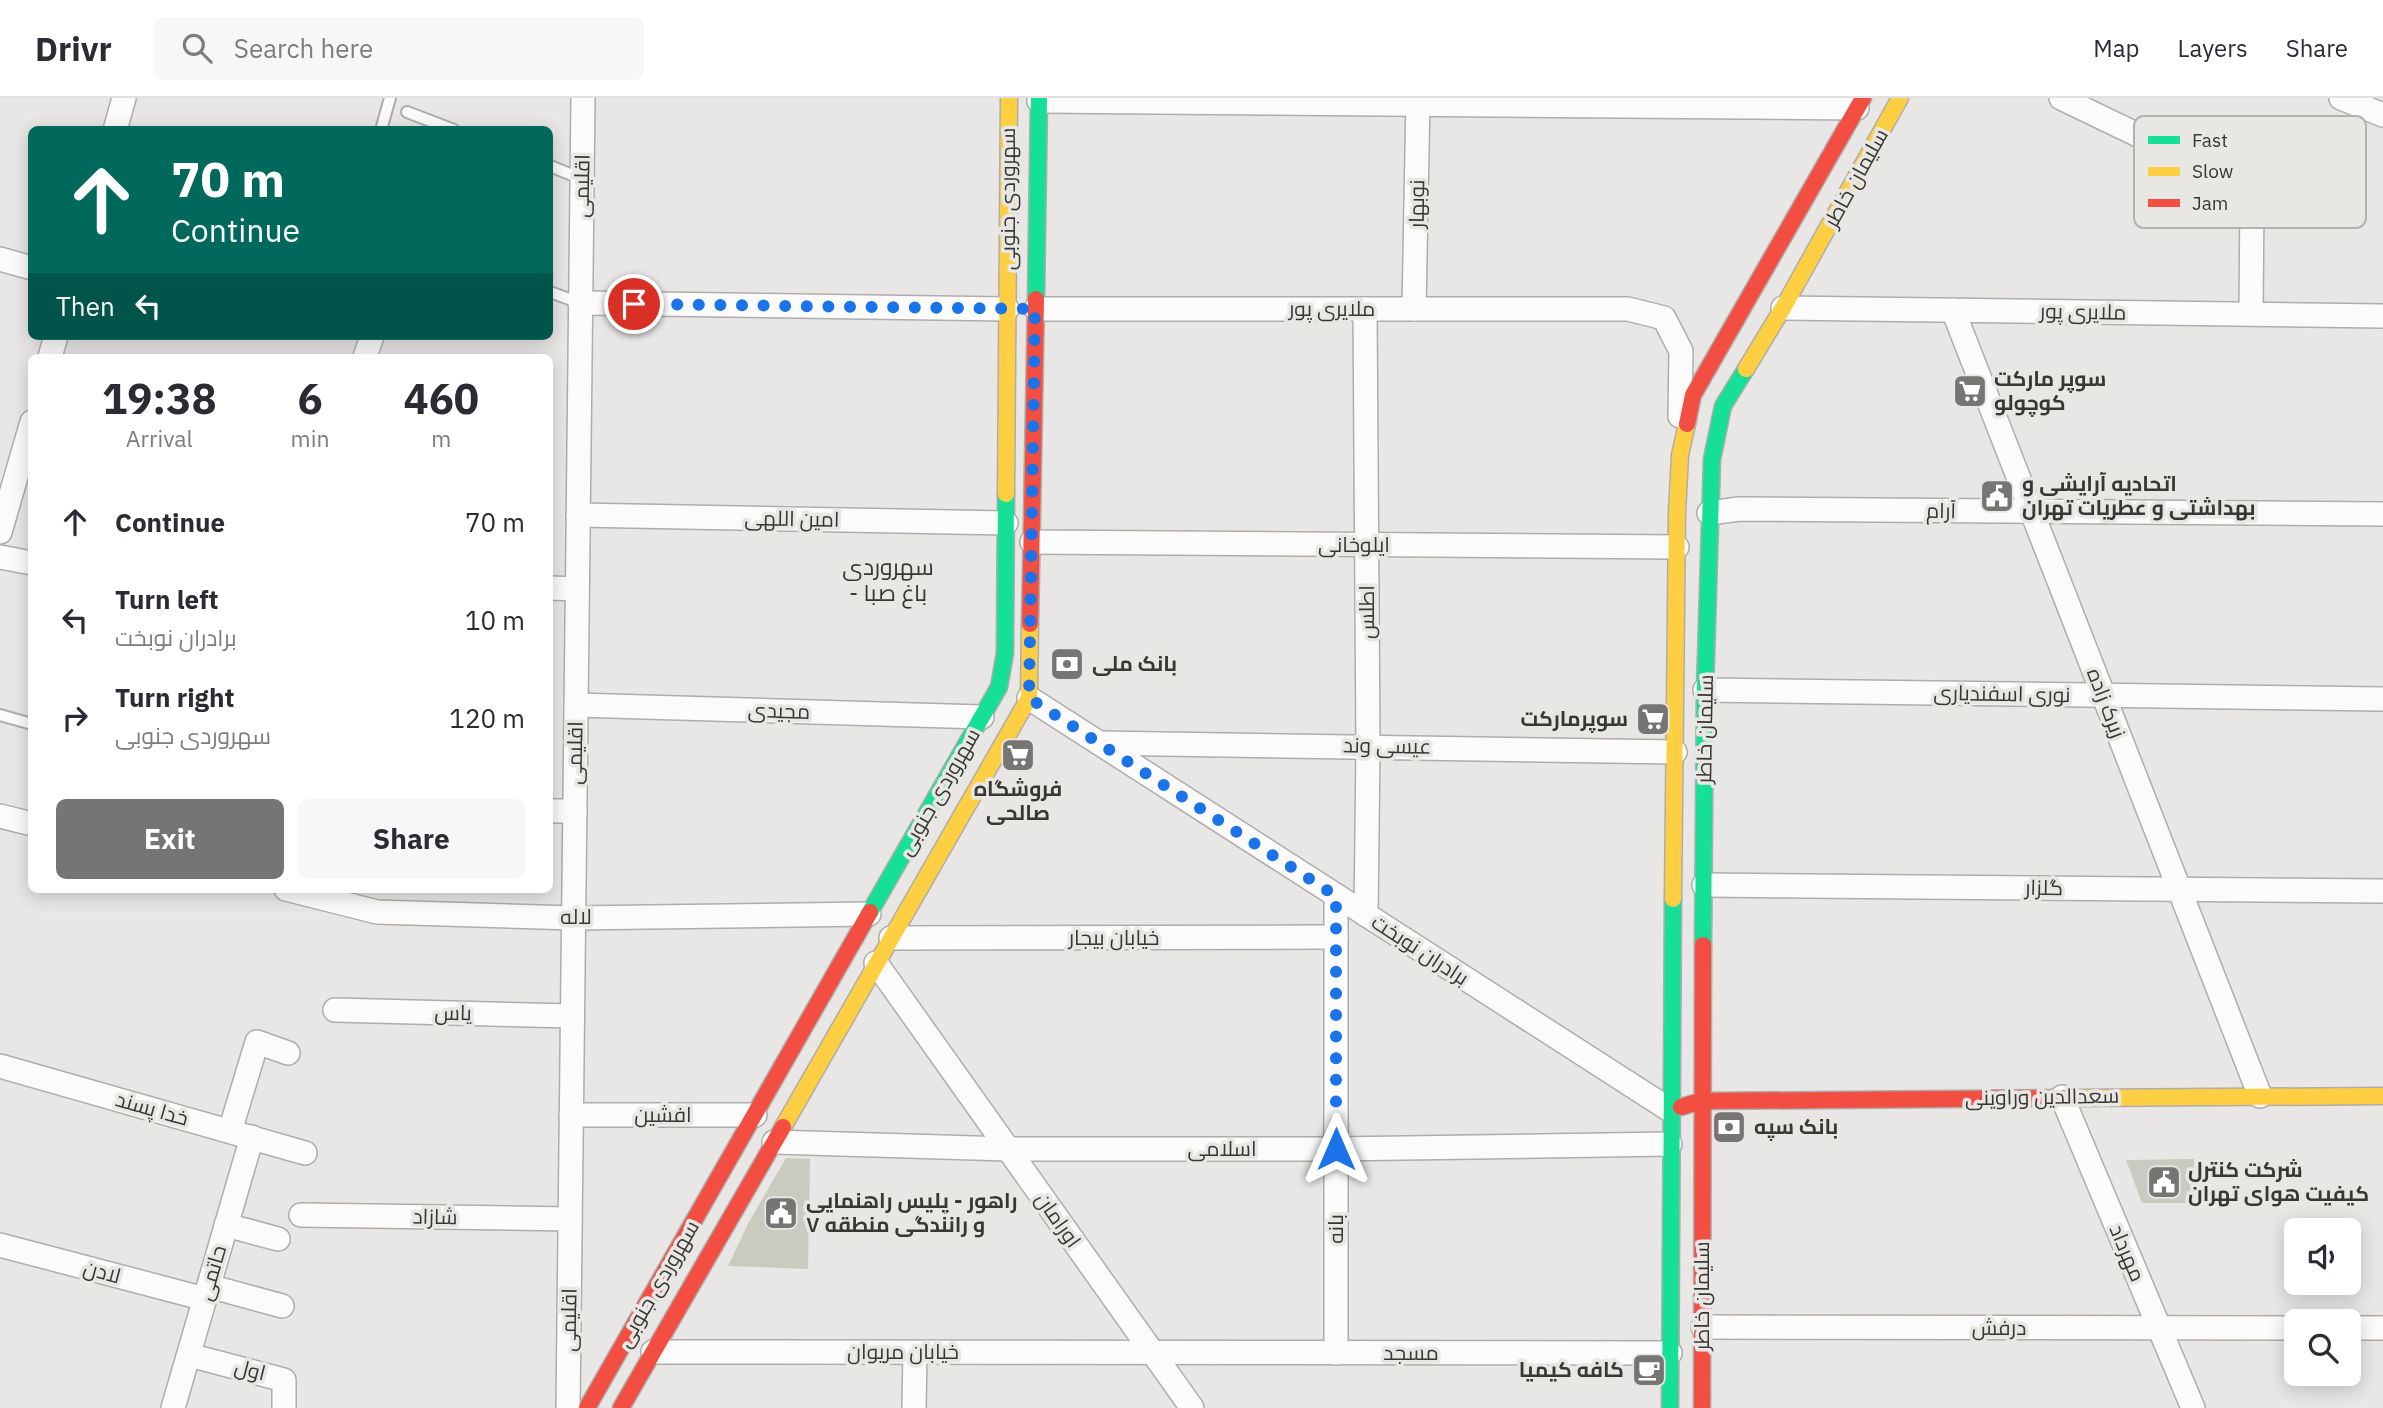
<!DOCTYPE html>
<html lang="en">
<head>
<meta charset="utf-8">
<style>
	body { margin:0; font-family:"IBM Plex Sans",Cairo,sans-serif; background:#f7f7f7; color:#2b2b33; height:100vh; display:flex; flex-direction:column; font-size:26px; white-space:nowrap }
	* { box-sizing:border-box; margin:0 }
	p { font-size:23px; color:#7c7c81 }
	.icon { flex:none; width:38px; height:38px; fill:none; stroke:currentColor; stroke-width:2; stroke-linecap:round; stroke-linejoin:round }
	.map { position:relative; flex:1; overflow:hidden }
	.details { position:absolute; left:28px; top:256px; width:525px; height:539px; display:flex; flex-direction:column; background:#fff; border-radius:10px; box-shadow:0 4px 18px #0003 }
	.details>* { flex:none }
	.hud { position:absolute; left:28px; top:28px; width:525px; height:214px; border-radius:10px; box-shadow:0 4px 18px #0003; background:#00695c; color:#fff; overflow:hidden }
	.controls { position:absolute; left:2284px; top:1120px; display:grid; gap:14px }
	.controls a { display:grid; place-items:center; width:77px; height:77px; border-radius:10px; background:#fff; box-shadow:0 4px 18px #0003; font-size:35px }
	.pin { position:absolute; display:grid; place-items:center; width:60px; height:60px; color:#fff; margin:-30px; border:4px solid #fff; border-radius:50%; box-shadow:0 2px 7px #0007 }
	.me { position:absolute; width:77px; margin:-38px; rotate:0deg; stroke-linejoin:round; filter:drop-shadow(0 0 5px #0008) }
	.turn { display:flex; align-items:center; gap:24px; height:147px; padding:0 28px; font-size:32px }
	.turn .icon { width:91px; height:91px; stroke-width:2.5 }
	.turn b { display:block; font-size:49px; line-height:60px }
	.then { display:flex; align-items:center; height:66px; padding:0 28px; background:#0003; gap:14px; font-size:26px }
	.eta { display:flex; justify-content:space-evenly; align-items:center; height:119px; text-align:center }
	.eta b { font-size:42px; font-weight:700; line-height:49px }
	.action { display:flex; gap:14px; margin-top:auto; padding:14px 28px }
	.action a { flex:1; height:80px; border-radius:10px; background:#767573; color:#fff; font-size:28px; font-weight:700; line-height:80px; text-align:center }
	.action a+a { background:#f7f7f7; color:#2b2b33 }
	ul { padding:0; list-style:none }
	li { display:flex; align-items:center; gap:21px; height:98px; padding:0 28px }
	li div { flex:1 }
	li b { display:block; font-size:26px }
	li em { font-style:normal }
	header { display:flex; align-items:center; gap:42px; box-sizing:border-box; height:98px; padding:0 35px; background:#fff; border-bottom:2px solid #e1e1e2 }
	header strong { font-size:33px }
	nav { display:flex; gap:38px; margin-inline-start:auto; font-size:24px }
	.search { width:490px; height:63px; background:#f7f7f7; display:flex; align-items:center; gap:18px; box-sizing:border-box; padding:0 24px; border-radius:10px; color:#7c7c81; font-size:26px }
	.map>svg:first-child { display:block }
	.building { fill:#cacac0 }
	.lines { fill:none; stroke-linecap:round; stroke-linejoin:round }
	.lane-casing { stroke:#aeadac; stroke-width:14 }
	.street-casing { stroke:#aeadac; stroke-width:26 }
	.fast-casing { stroke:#aeadac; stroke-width:19 }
	.slow-casing { stroke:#aeadac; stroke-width:19 }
	.jam-casing { stroke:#aeadac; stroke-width:19 }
	.lane { stroke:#fcfbfb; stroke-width:10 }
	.street { stroke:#fcfbfb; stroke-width:23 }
	.fast { stroke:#16e098; stroke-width:16 }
	.slow { stroke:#ffcf43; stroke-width:16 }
	.jam { stroke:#f24e42; stroke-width:16 }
	.route { stroke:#1a73e8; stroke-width:12; stroke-dasharray:0 21.6 }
	.labels { text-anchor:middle; stroke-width:7; stroke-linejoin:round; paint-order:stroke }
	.street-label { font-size:21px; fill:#383736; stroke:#e9e7e4 }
	.poi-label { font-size:21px; font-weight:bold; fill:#383736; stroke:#e9e7e4; text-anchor:start }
	.neighbourhood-label { font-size:23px; fill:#383736; stroke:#e9e7e4 }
	.key { fill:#e9e7e4; stroke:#b4b2b0; stroke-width:2 }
	.key-label { font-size:19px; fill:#383736 }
</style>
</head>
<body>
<header>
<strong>Drivr</strong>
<div class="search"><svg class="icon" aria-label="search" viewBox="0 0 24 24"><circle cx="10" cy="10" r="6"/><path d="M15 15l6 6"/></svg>Search here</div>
<nav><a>Map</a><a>Layers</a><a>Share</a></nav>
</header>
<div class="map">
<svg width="2383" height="1310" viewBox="0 0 2383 1310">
	<rect width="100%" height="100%" fill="#e8e7e5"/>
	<!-- building -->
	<g class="building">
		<polygon points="786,1060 810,1061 808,1171 728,1168 749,1124"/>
		<polygon points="2194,1061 2195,1105 2142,1105 2126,1062"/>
	</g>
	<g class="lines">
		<!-- lane casing -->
		<g class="lane-casing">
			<g id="lane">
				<polyline points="407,14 454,32"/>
				<polyline points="381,32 390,0"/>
				<polyline points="550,68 582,81"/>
				<polyline points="550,194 580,205"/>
				<polyline points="0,617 32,626"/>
			</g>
		</g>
		<!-- street casing -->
		<g class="street-casing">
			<g id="street">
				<polyline points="2061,0 2250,91 2252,97 2251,216"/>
				<polyline points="2341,0 2383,17"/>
				<polyline points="1039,3 1857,10"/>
				<polyline points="115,32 124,0"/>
				<polyline points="0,161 32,170"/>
				<polyline points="580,205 1007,211"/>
				<polyline points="1783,210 2383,218"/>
				<polyline points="1036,211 1628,211 1664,220 1681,253 1680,318"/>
				<polyline points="1365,211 1368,648 1366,817"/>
				<polyline points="1414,211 1418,0"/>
				<polyline points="1953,212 2260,998"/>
				<polyline points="50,259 56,238"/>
				<polyline points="365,259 372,238"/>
				<polyline points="1709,415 1739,411 2383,416"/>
				<polyline points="578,417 1006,425"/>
				<polyline points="0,434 32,324"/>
				<polyline points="1032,444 1677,449"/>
				<polyline points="0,459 32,465"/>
				<polyline points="550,490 577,491"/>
				<polyline points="1705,592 2383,601"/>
				<polyline points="1029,600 1670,1012"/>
				<polyline points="576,607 982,619"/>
				<polyline points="1099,645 1675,654"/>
				<polyline points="550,713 575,713"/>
				<polyline points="0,718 32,726"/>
				<polyline points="1704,787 2383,793"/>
				<polyline points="286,791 377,814 573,820 869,816"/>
				<polyline points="891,840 1336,839"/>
				<polyline points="876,865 1192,1310"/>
				<polyline points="335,912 572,918"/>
				<polyline points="0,968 305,1055"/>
				<polyline points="2062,999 2193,1310"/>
				<polyline points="571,1017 755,1017"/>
				<polyline points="230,1033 257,944 288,955"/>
				<polyline points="774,1044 1008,1051 1336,1051 1670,1046"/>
				<polyline points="301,1117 570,1121"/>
				<polyline points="226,1127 278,1141"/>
				<polyline points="0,1147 205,1201"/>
				<polyline points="209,1188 282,1208"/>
				<polyline points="1703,1229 2296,1230"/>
				<polyline points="2348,1230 2383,1230"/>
				<polyline points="653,1254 1670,1255"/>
				<polyline points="1336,1255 1336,798"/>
				<polyline points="189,1257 284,1282 284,1310"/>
				<polyline points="173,1310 252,1039"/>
				<polyline points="568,1310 583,0"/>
				<polyline points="914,1310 915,1255"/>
			</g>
		</g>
		<!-- fast casing -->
		<g class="fast-casing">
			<g id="fast">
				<polyline points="1036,201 1039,0"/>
				<polyline points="870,814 999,589 1005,555 1006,396"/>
				<polyline points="1703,847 1705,592 1712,361 1723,308 1746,271"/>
				<polyline points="1670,1310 1673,801"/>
			</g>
		</g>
		<!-- slow casing -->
		<g class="slow-casing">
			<g id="slow">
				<polyline points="1746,271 1783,210 1900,0"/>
				<polyline points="1006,396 1009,0"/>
				<polyline points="1673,801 1677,415 1680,357 1687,326"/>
				<polyline points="2078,1000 2383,998"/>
				<polyline points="783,1029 1029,600 1030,526"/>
			</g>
		</g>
		<!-- jam casing -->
		<g class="jam-casing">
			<g id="jam">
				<polyline points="1687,326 1693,297 1863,0"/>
				<polyline points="1030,526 1036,201"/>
				<polyline points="1681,1009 1701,1003 2078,1000"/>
				<polyline points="587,1310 870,814"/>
				<polyline points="621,1310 783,1029"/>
				<polyline points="1702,1310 1703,847"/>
			</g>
		</g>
		<!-- lane -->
		<use href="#lane" class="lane"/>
		<!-- street -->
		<use href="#street" class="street"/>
		<!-- fast -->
		<use href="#fast" class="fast"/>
		<!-- slow -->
		<use href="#slow" class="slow"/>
		<!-- jam -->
		<use href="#jam" class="jam"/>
	</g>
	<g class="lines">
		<!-- route -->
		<polyline class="route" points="634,206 1035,211 1029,600 1336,798 1336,1051"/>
	</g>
	<!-- icons -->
	<defs>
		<g id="supermarket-square" transform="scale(1.75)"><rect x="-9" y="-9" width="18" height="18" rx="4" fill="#767573" stroke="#e9e7e4"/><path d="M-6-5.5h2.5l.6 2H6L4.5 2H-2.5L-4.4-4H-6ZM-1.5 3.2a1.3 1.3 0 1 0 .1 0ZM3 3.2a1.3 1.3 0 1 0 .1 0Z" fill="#fff"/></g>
		<g id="civic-square" transform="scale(1.75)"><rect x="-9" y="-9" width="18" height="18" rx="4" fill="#767573" stroke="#e9e7e4"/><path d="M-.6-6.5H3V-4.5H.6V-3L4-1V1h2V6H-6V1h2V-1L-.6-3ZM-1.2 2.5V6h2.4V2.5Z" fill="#fff"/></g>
		<g id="bank-square" transform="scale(1.75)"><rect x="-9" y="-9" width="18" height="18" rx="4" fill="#767573" stroke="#e9e7e4"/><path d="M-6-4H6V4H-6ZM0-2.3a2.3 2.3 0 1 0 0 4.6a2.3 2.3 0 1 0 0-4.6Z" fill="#fff"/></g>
		<g id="cafe-square" transform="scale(1.75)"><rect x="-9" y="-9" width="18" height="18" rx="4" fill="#767573" stroke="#e9e7e4"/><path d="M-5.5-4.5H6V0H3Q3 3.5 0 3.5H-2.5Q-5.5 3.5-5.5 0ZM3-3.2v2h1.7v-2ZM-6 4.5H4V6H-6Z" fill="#fff"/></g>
	</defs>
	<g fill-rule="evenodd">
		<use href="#supermarket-square" x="1970" y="293"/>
		<use href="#civic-square" x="1997" y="398"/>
		<use href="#bank-square" x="1067" y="566"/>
		<use href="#supermarket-square" x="1653" y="621"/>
		<use href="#supermarket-square" x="1018" y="657"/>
		<use href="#bank-square" x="1729" y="1029"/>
		<use href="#civic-square" x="2164" y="1084"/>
		<use href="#civic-square" x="781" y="1115"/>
		<use href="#cafe-square" x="1649" y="1272"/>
	</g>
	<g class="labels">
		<!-- street labels -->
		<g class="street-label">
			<text transform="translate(1856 80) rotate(-61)" y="7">سلیمان خاطر</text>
			<text transform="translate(582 88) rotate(-89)" y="7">اقلیمی</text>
			<text transform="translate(1008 101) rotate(-90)" y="7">سهروردی جنوبی</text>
			<text transform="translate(1417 106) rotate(-89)" y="7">نوبهار</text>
			<text x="1332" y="218">ملایری پور</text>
			<text transform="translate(2083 214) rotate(1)" y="7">ملایری پور</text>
			<text transform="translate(1941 413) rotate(1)" y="7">آرام</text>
			<text transform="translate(792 421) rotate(1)" y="7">امین اللهی</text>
			<text x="1354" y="454">ایلوخانی</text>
			<text transform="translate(1367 514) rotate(-90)" y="7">اطلس</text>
			<text transform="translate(2002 596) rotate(1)" y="7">نوری اسفندیاری</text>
			<text transform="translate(2106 605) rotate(69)" y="7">زیرک زاده</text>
			<text transform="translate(779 613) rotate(2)" y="7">مجیدی</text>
			<text transform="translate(1705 631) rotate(-89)" y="7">سلیمان خاطر</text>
			<text transform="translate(1387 648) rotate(1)" y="7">عیسی وند</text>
			<text transform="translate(575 655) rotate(-89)" y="7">اقلیمی</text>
			<text transform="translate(939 694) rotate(-60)" y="7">سهروردی جنوبی</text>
			<text transform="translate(2044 790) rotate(1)" y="7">گلزار</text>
			<text x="576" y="826">لاله</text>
			<text x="1114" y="847">خیابان بیجار</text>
			<text transform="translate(1420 852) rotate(33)" y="7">برادران نوبخت</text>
			<text transform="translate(453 915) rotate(1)" y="7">یاس</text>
			<text transform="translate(2042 999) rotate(-1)" y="7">سعدالدین وراوینی</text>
			<text transform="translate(152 1011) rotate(16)" y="7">خدا پسند</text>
			<text x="663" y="1024">افشین</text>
			<text x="1222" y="1058">اسلامی</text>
			<text transform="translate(435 1119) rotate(1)" y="7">شازاد</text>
			<text transform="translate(1058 1122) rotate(55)" y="7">اورامان</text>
			<text transform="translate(1336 1131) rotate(-90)" y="7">بانه</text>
			<text transform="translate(2127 1155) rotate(67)" y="7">مهرداد</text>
			<text transform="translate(102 1174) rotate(15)" y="7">لادن</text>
			<text transform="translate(212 1175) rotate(-74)" y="7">حاتمی</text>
			<text transform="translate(658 1186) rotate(-60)" y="7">سهروردی جنوبی</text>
			<text transform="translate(1702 1198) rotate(-90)" y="7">سلیمان خاطر</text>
			<text transform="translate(569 1222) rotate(-89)" y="7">اقلیمی</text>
			<text x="1999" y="1237">درفش</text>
			<text x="903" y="1261">خیابان مریوان</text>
			<text x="1411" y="1262">مسجد</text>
			<text transform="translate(250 1272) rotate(14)" y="7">اول</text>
		</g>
		<!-- poi labels -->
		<g class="poi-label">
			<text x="1994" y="288">سوپر مارکت<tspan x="1994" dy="24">کوچولو</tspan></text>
			<text x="2022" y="393">اتحادیه آرایشی و<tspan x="2022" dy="24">بهداشتی و عطریات تهران</tspan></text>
			<text x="1092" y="573">بانک ملی</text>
			<text x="1628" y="628" text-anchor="end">سوپرمارکت</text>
			<text x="1018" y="698" text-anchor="middle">فروشگاه<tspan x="1018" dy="24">صالحی</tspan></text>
			<text x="1754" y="1036">بانک سپه</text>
			<text x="2188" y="1079">شرکت کنترل<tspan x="2188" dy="24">کیفیت هوای تهران</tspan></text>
			<text x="806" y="1110">راهور - پلیس راهنمایی<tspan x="806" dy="24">و رانندگی منطقه ۷</tspan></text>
			<text x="1624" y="1279" text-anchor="end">کافه کیمیا</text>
		</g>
		<!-- neighbourhood labels -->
		<g class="neighbourhood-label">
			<text x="888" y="477">سهروردی<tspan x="888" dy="26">- باغ صبا</tspan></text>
		</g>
	</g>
	<!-- legend -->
	<rect x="2134" y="18" width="232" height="112" rx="10" class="key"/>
	<rect x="2148" y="38" width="32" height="8" fill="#16e098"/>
	<rect x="2148" y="69" width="32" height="9" fill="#ffcf43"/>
	<rect x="2148" y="101" width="32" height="8" fill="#f24e42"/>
	<g class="key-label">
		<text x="2192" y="49">Fast</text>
		<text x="2192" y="80">Slow</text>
		<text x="2192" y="112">Jam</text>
	</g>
</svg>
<div class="controls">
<a><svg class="icon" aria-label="sound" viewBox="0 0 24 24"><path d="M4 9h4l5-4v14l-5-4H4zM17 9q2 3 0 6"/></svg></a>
<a><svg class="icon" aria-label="search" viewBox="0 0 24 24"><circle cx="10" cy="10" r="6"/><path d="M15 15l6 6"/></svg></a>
</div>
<div class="pin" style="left:634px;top:206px;background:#d93025"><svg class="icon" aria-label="arrive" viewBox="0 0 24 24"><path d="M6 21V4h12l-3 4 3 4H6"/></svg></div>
<svg class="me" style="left:1336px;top:1051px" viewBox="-20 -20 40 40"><path d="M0-17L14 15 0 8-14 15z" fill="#1a73e8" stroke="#fff" stroke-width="4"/></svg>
<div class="hud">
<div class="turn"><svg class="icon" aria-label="ahead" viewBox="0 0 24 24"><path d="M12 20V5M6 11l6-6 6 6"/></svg><div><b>70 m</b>Continue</div></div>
<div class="then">Then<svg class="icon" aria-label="left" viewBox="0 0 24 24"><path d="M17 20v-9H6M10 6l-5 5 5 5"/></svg></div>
</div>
<section class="details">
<div class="eta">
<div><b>19:38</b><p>Arrival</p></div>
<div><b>6</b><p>min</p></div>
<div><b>460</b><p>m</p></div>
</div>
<ul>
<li><svg class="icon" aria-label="ahead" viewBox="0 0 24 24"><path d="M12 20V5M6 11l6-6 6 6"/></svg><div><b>Continue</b></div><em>70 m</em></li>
<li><svg class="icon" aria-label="left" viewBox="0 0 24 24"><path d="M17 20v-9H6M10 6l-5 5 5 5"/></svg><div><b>Turn left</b><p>برادران نوبخت</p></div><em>10 m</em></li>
<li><svg class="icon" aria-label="right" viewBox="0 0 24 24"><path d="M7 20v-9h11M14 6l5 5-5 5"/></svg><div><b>Turn right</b><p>سهروردی جنوبی</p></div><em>120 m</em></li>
</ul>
<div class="action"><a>Exit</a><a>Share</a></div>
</section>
</div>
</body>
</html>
